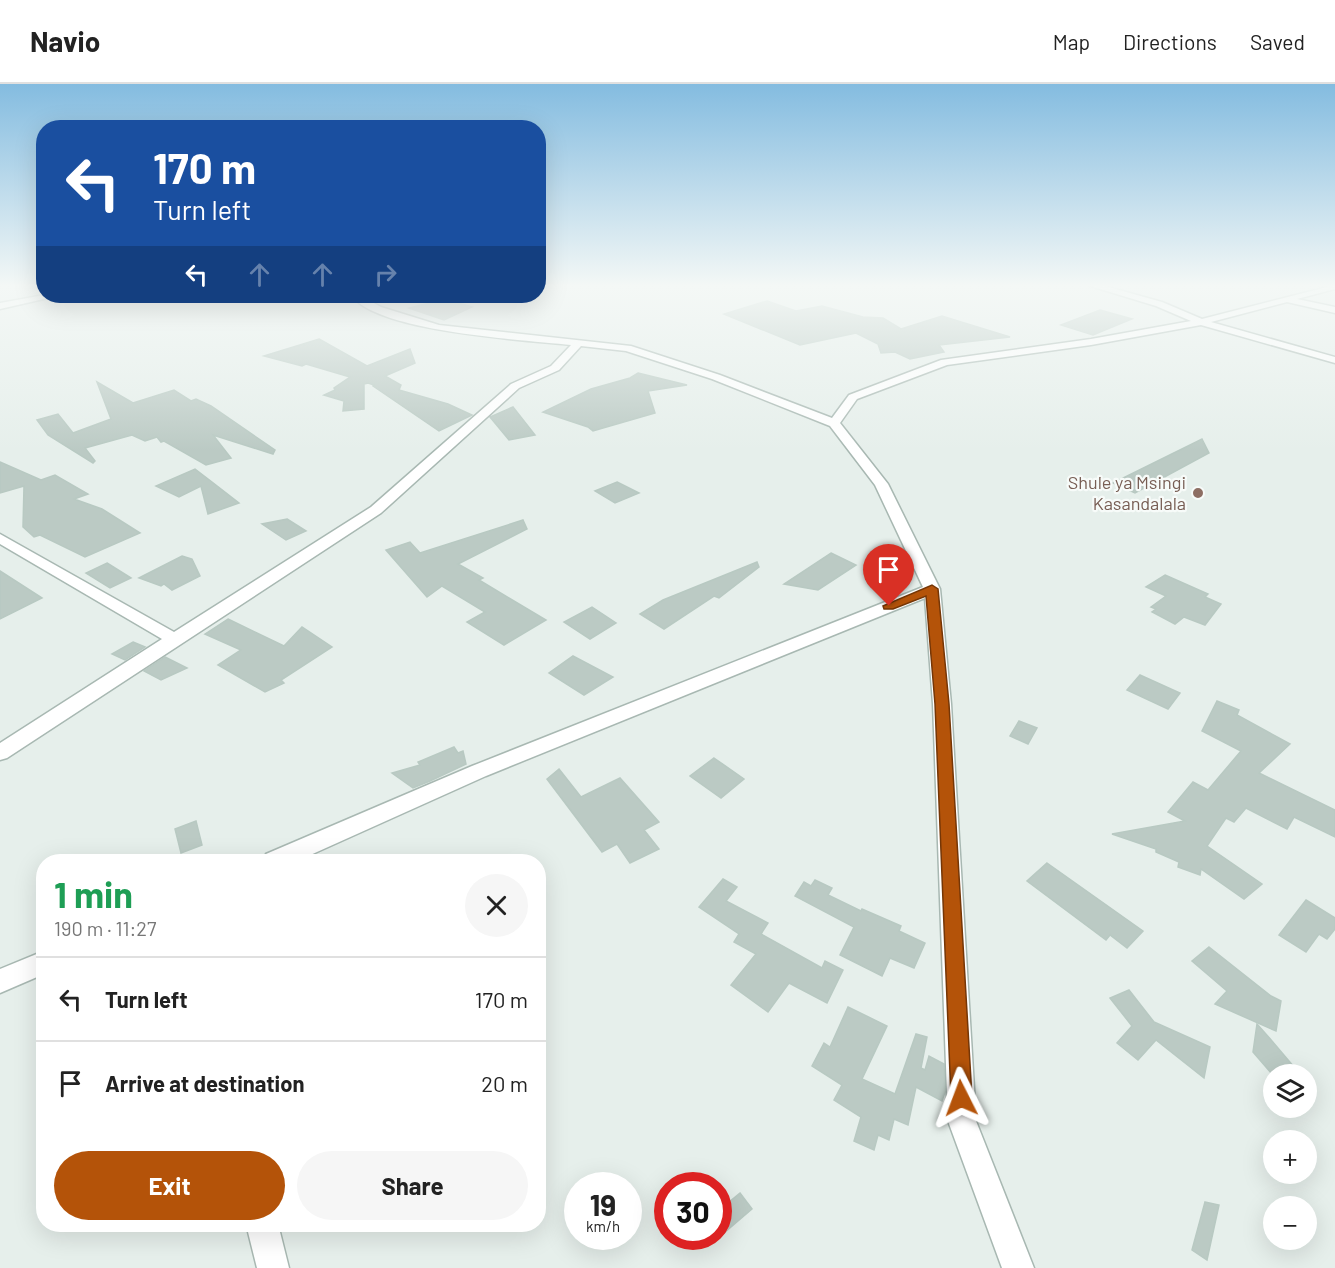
<!DOCTYPE html>
<html lang="en">
<head>
<meta charset="utf-8">
<style>
	body { margin:0; font-family:Barlow,sans-serif; background:#f6f6f6; color:#222; height:100vh; display:flex; flex-direction:column; font-size:22px; white-space:nowrap }
	* { box-sizing:border-box; margin:0 }
	p { font-size:20px; color:#767676 }
	.icon { flex:none; width:33px; height:33px; fill:none; stroke:currentColor; stroke-width:2; stroke-linecap:round; stroke-linejoin:round }
	.map { position:relative; flex:1; overflow:hidden }
	.panel { position:absolute; left:36px; top:770px; width:510px; height:378px; display:flex; flex-direction:column; background:#fff; border-radius:24px; box-shadow:0 6px 24px #0002 }
	.panel>* { flex:none }
	.hud { position:absolute; left:36px; top:36px; width:510px; height:183px; border-radius:24px; box-shadow:0 6px 24px #0002; background:#1a4fa0; color:#fff; overflow:hidden }
	.buttons { position:absolute; left:1263px; top:980px; display:grid; gap:12px }
	.buttons a { display:grid; place-items:center; width:54px; height:54px; border-radius:50%; background:#fff; box-shadow:0 6px 24px #0002; font-size:30px }
	.speed { position:absolute; left:564px; top:1088px; display:flex; gap:12px; font-size:30px; font-weight:700; text-align:center }
	.speed>* { display:grid; place-content:center; width:78px; height:78px; border-radius:50%; background:#fff; box-shadow:0 6px 24px #0002; line-height:1 }
	.speed small { font-size:15px; font-weight:400 }
	.speed .limit { border:9px solid #d22; background:#fff; color:#111 }
	.pin { position:absolute; display:grid; place-items:center; width:51px; height:51px; color:#fff; margin:-62px -26px; border-radius:50% 50% 50% 0; rotate:-45deg; box-shadow:0 0 6px #0007 }
	.pin .icon { rotate:45deg }
	.me { position:absolute; width:66px; margin:-33px; rotate:357deg; stroke-linejoin:round; filter:drop-shadow(0 0 4px #0008) }
	.turn { display:flex; align-items:center; gap:21px; height:126px; padding:0 18px; font-size:27px }
	.turn .icon { width:78px; height:78px; stroke-width:2.5 }
	.turn b { display:block; font-size:42px; line-height:51px }
	.lanes { display:flex; align-items:center; height:57px; padding:0 18px; background:#0003; justify-content:center; gap:30px; direction:ltr }
	.lanes .off { opacity:.35 }
	.round { display:grid; place-items:center; flex:none; width:63px; height:63px; border-radius:32px; background:#f6f6f6 }
	.headline { display:flex; align-items:center; justify-content:space-between; height:102px; padding:0 18px }
	h1 { font-size:36px; font-weight:700; line-height:45px; color:#1e9e55 }
	.primary-button { display:flex; gap:12px; margin-top:auto; padding:12px 18px }
	.primary-button a { flex:1; height:69px; border-radius:36px; background:#b45309; color:#fff; font-size:24px; font-weight:700; line-height:69px; text-align:center }
	.primary-button a+a { background:#f6f6f6; color:#222 }
	ul { padding:0; list-style:none }
	li { display:flex; align-items:center; gap:18px; height:84px; padding:0 18px; border-top:2px solid #e0e0e0 }
	li div { flex:1 }
	li b { display:block; font-size:22px }
	li em { font-style:normal }
	header { display:flex; align-items:center; gap:36px; box-sizing:border-box; height:84px; padding:0 30px; background:#fff; border-bottom:2px solid #e0e0e0 }
	header strong { font-size:28px }
	nav { display:flex; gap:33px; margin-inline-start:auto; font-size:21px }
	.map>svg:first-child { display:block }
	.building { fill:#bbcac4; stroke:#b8c9c2; stroke-width:1.5 }
	.lines { fill:none; stroke-linecap:round; stroke-linejoin:round }
	.minor-casing { stroke:#a8b8b2; stroke-width:3 }
	.minor { fill:#fff; fill-rule:evenodd }
	.route { fill:#b45309; stroke:#753606; stroke-width:1.5 }
	.education-dot { fill:#8d6e63; stroke:#f7fbf9; stroke-width:2 }
	.labels { text-anchor:middle; stroke-width:4.5; stroke-linejoin:round; paint-order:stroke }
	.far-education-label { font-size:18px; fill:#785e54; stroke:#f7fbf9; text-anchor:end }
</style>
</head>
<body>
<header>
<strong>Navio</strong>
<nav><a>Map</a><a>Directions</a><a>Saved</a></nav>
</header>
<div class="map">
<svg width="1335" height="1184" viewBox="0 0 1335 1184">
	<rect width="100%" height="100%" fill="#e6efeb"/>
	<!-- building -->
	<g class="building">
		<polygon points="445,215 472,223 444,236 409,224"/>
		<polygon points="767,217 796,227 822,222 863,233 883,234 901,245 942,232 1010,253 939,261 944,268 910,275 895,268 881,269 878,260 856,249 800,261 724,230"/>
		<polygon points="1100,226 1132,235 1093,251 1061,241"/>
		<polygon points="319,255 367,282 410,265 415,279 385,292 401,301 399,306 448,320 472,331 439,347 373,302 374,301 368,299 364,300 364,325 343,327 344,317 324,311 335,306 334,304 350,293 306,280 302,282 264,272"/>
		<polygon points="638,289 687,301 648,307 655,329 593,347 588,343 543,328 591,305 630,294"/>
		<polygon points="97,298 133,319 174,306 191,317 196,315 211,322 275,366 273,370 213,351 231,374 206,381 164,357 161,358 157,353 145,357 132,351 85,364 95,377 93,379 48,351 37,336 58,330 73,349 111,335"/>
		<polygon points="513,323 535,351 509,356 490,333"/>
		<polygon points="1202,355 1209,369 1135,409 1113,399"/>
		<polygon points="0,378 41,396 55,391 88,410 74,415 102,425 140,449 85,473 40,451 34,453 23,443 24,402 0,409"/>
		<polygon points="195,385 212,398 239,419 208,430 201,402 179,413 156,402"/>
		<polygon points="617,398 639,409 615,419 595,407"/>
		<polygon points="287,435 306,447 286,456 262,440"/>
		<polygon points="523,436 527,445 458,480 483,494 479,496 546,536 504,561 467,538 485,528 442,502 427,513 386,466 410,458 420,469"/>
		<polygon points="831,469 856,481 818,506 784,500"/>
		<polygon points="182,472 192,475 200,492 172,506 164,500 161,502 139,494"/>
		<polygon points="757,478 759,483 719,514 714,512 664,545 640,530 663,516"/>
		<polygon points="107,479 131,494 110,504 86,489"/>
		<polygon points="0,487 42,514 0,535"/>
		<polygon points="1165,491 1208,510 1205,513 1221,520 1205,541 1184,533 1175,540 1152,528 1156,525 1151,523 1166,512 1146,503"/>
		<polygon points="592,523 616,539 590,555 564,538"/>
		<polygon points="228,535 284,562 302,543 332,563 281,596 284,599 265,608 218,581 241,566 205,550"/>
		<polygon points="133,558 145,563 125,576 112,570"/>
		<polygon points="573,572 613,593 584,611 549,589"/>
		<polygon points="165,573 187,584 161,596 144,587"/>
		<polygon points="1140,591 1180,609 1168,625 1127,606"/>
		<polygon points="1217,617 1239,626 1237,631 1290,660 1259,689 1335,726 1335,753 1294,733 1287,745 1246,724 1234,738 1226,734 1207,762 1262,800 1244,815 1201,785 1200,791 1178,783 1179,778 1156,768 1156,765 1112,750 1185,737 1168,728 1193,698 1208,706 1241,667 1202,647"/>
		<polygon points="1019,637 1037,644 1028,660 1010,652"/>
		<polygon points="454,663 458,669 463,667 466,680 430,697 413,704 392,689 420,681 418,678"/>
		<polygon points="714,674 744,695 721,714 690,692"/>
		<polygon points="559,685 581,713 620,694 659,738 644,746 659,765 630,779 617,760 602,768 547,695"/>
		<polygon points="196,737 202,761 181,769 175,745"/>
		<polygon points="1047,779 1143,847 1127,864 1110,851 1106,856 1027,797"/>
		<polygon points="723,795 737,803 726,817 768,839 761,850 822,884 825,877 843,886 827,919 789,899 768,928 731,901 756,870 734,858 739,850 699,823"/>
		<polygon points="815,796 832,804 828,811 861,827 862,825 901,842 899,847 925,859 914,884 890,874 882,892 840,871 854,843 795,812 804,798 811,802"/>
		<polygon points="1306,816 1335,834 1335,845 1327,855 1319,850 1306,868 1279,851"/>
		<polygon points="1209,863 1271,912 1281,917 1276,947 1215,920 1227,907 1192,877"/>
		<polygon points="1129,906 1154,938 1210,963 1204,994 1156,956 1138,976 1117,959 1132,942 1110,914"/>
		<polygon points="848,923 887,942 862,995 895,1010 916,950 927,953 921,984 925,986 929,972 944,980 945,1008 942,1017 916,1003 908,1041 894,1035 889,1056 878,1051 874,1066 854,1057 861,1033 834,1016 842,1001 812,982 824,959 830,963"/>
		<polygon points="1257,940 1272,957 1300,990 1272,990 1253,968"/>
		<polygon points="740,1109 752,1125 718,1154 718,1127"/>
		<polygon points="1205,1118 1219,1121 1207,1176 1192,1166"/>
	</g>
	<g class="lines">
		<!-- minor casing -->
		<g class="minor-casing">
			<g id="minor">
				<path d="M 1087,201 L 1101,201 L 1162,218 L 1202,235 L 1335,201 L 1335,205 L 1297,215 L 1335,223 L 1335,229 L 1287,218 L 1211,238 L 1335,273 L 1335,279 L 1201,241 L 1091,261 L 947,281 L 857,315 L 840,339 L 888,400 L 940,505 L 951,620 L 976,1037 L 1034,1184 L 1002,1184 L 948,1037 L 933,620 L 925,514 L 486,692 L 297,777 L 263,777 L 266,770 L 472,682 L 923,503 L 875,401 L 830,342 L 712,295 L 626,267 L 581,262 L 559,286 L 519,304 L 381,429 L 7,674 L 0,676 L 0,659 L 162,555 L 0,460 L 0,450 L 174,548 L 371,423 L 511,300 L 551,282 L 571,261 C 524,256 379,248 352,212 L 361,212 L 381,223 L 439,241 L 631,262 L 720,291 L 832,334 L 849,311 L 941,276 L 1091,255 L 1191,237 L 1156,222 Z"/>
				<polygon points="44,211 57,212 0,225 0,219"/>
				<polygon points="44,867 44,890 0,909 0,885"/>
				<polygon points="246,1140 278,1140 289,1184 257,1184"/>
			</g>
		</g>
		<!-- minor -->
		<use href="#minor" class="minor"/>
	</g>
	<!-- sky -->
	<linearGradient id="sky" x2="0" y2="1"><stop stop-color="#84bce0"/><stop offset="0.55" stop-color="#f4f8f6"/><stop offset="1" stop-color="#f4f8f6" stop-opacity="0"/></linearGradient>
	<rect width="1335" height="367" fill="url(#sky)"/>
	<!-- route -->
	<polygon class="route" points="932,501 938,505 949,620 972,1014 969,1022 961,1025 954,1022 951,1014 935,620 926,512 893,525 884,525 883,522"/>
	<!-- markers -->
	<circle class="education-dot" cx="1198" cy="409" r="6"/>
	<g class="labels">
		<!-- far-education labels -->
		<g class="far-education-label">
			<text x="1186" y="405">Shule ya Msingi<tspan x="1186" dy="21">Kasandalala</tspan></text>
		</g>
	</g>
</svg>
<div class="buttons">
<a><svg class="icon" aria-label="layers" viewBox="0 0 24 24"><path d="M12 4l9 5-9 5-9-5zM3 14l9 5 9-5"/></svg></a>
<a>+</a>
<a>−</a>
</div>
<div class="speed"><div>19<small>km/h</small></div><div class="limit">30</div></div>
<div class="pin" style="left:889px;top:522px;background:#d93025"><svg class="icon" aria-label="arrive" viewBox="0 0 24 24"><path d="M6 21V4h12l-3 4 3 4H6"/></svg></div>
<svg class="me" style="left:961px;top:1014px" viewBox="-20 -20 40 40"><path d="M0-17L14 15 0 8-14 15z" fill="#b45309" stroke="#fff" stroke-width="4"/></svg>
<div class="hud">
<div class="turn"><svg class="icon" aria-label="left" viewBox="0 0 24 24"><path d="M17 20v-9H6M10 6l-5 5 5 5"/></svg><div><b>170 m</b>Turn left</div></div>
<div class="lanes"><svg class="icon" aria-label="left" viewBox="0 0 24 24"><path d="M17 20v-9H6M10 6l-5 5 5 5"/></svg><svg class="icon off" aria-label="ahead" viewBox="0 0 24 24"><path d="M12 20V5M6 11l6-6 6 6"/></svg><svg class="icon off" aria-label="ahead" viewBox="0 0 24 24"><path d="M12 20V5M6 11l6-6 6 6"/></svg><svg class="icon off" aria-label="right" viewBox="0 0 24 24"><path d="M7 20v-9h11M14 6l5 5-5 5"/></svg></div>
</div>
<section class="panel">
<div class="headline"><div><h1>1 min</h1><p>190 m · 11:27</p></div><a class="round"><svg class="icon" aria-label="close" viewBox="0 0 24 24"><path d="M6 6l12 12M18 6L6 18"/></svg></a></div>
<ul>
<li><svg class="icon" aria-label="left" viewBox="0 0 24 24"><path d="M17 20v-9H6M10 6l-5 5 5 5"/></svg><div><b>Turn left</b></div><em>170 m</em></li>
<li><svg class="icon" aria-label="arrive" viewBox="0 0 24 24"><path d="M6 21V4h12l-3 4 3 4H6"/></svg><div><b>Arrive at destination</b></div><em>20 m</em></li>
</ul>
<div class="primary-button"><a>Exit</a><a>Share</a></div>
</section>
</div>
</body>
</html>
